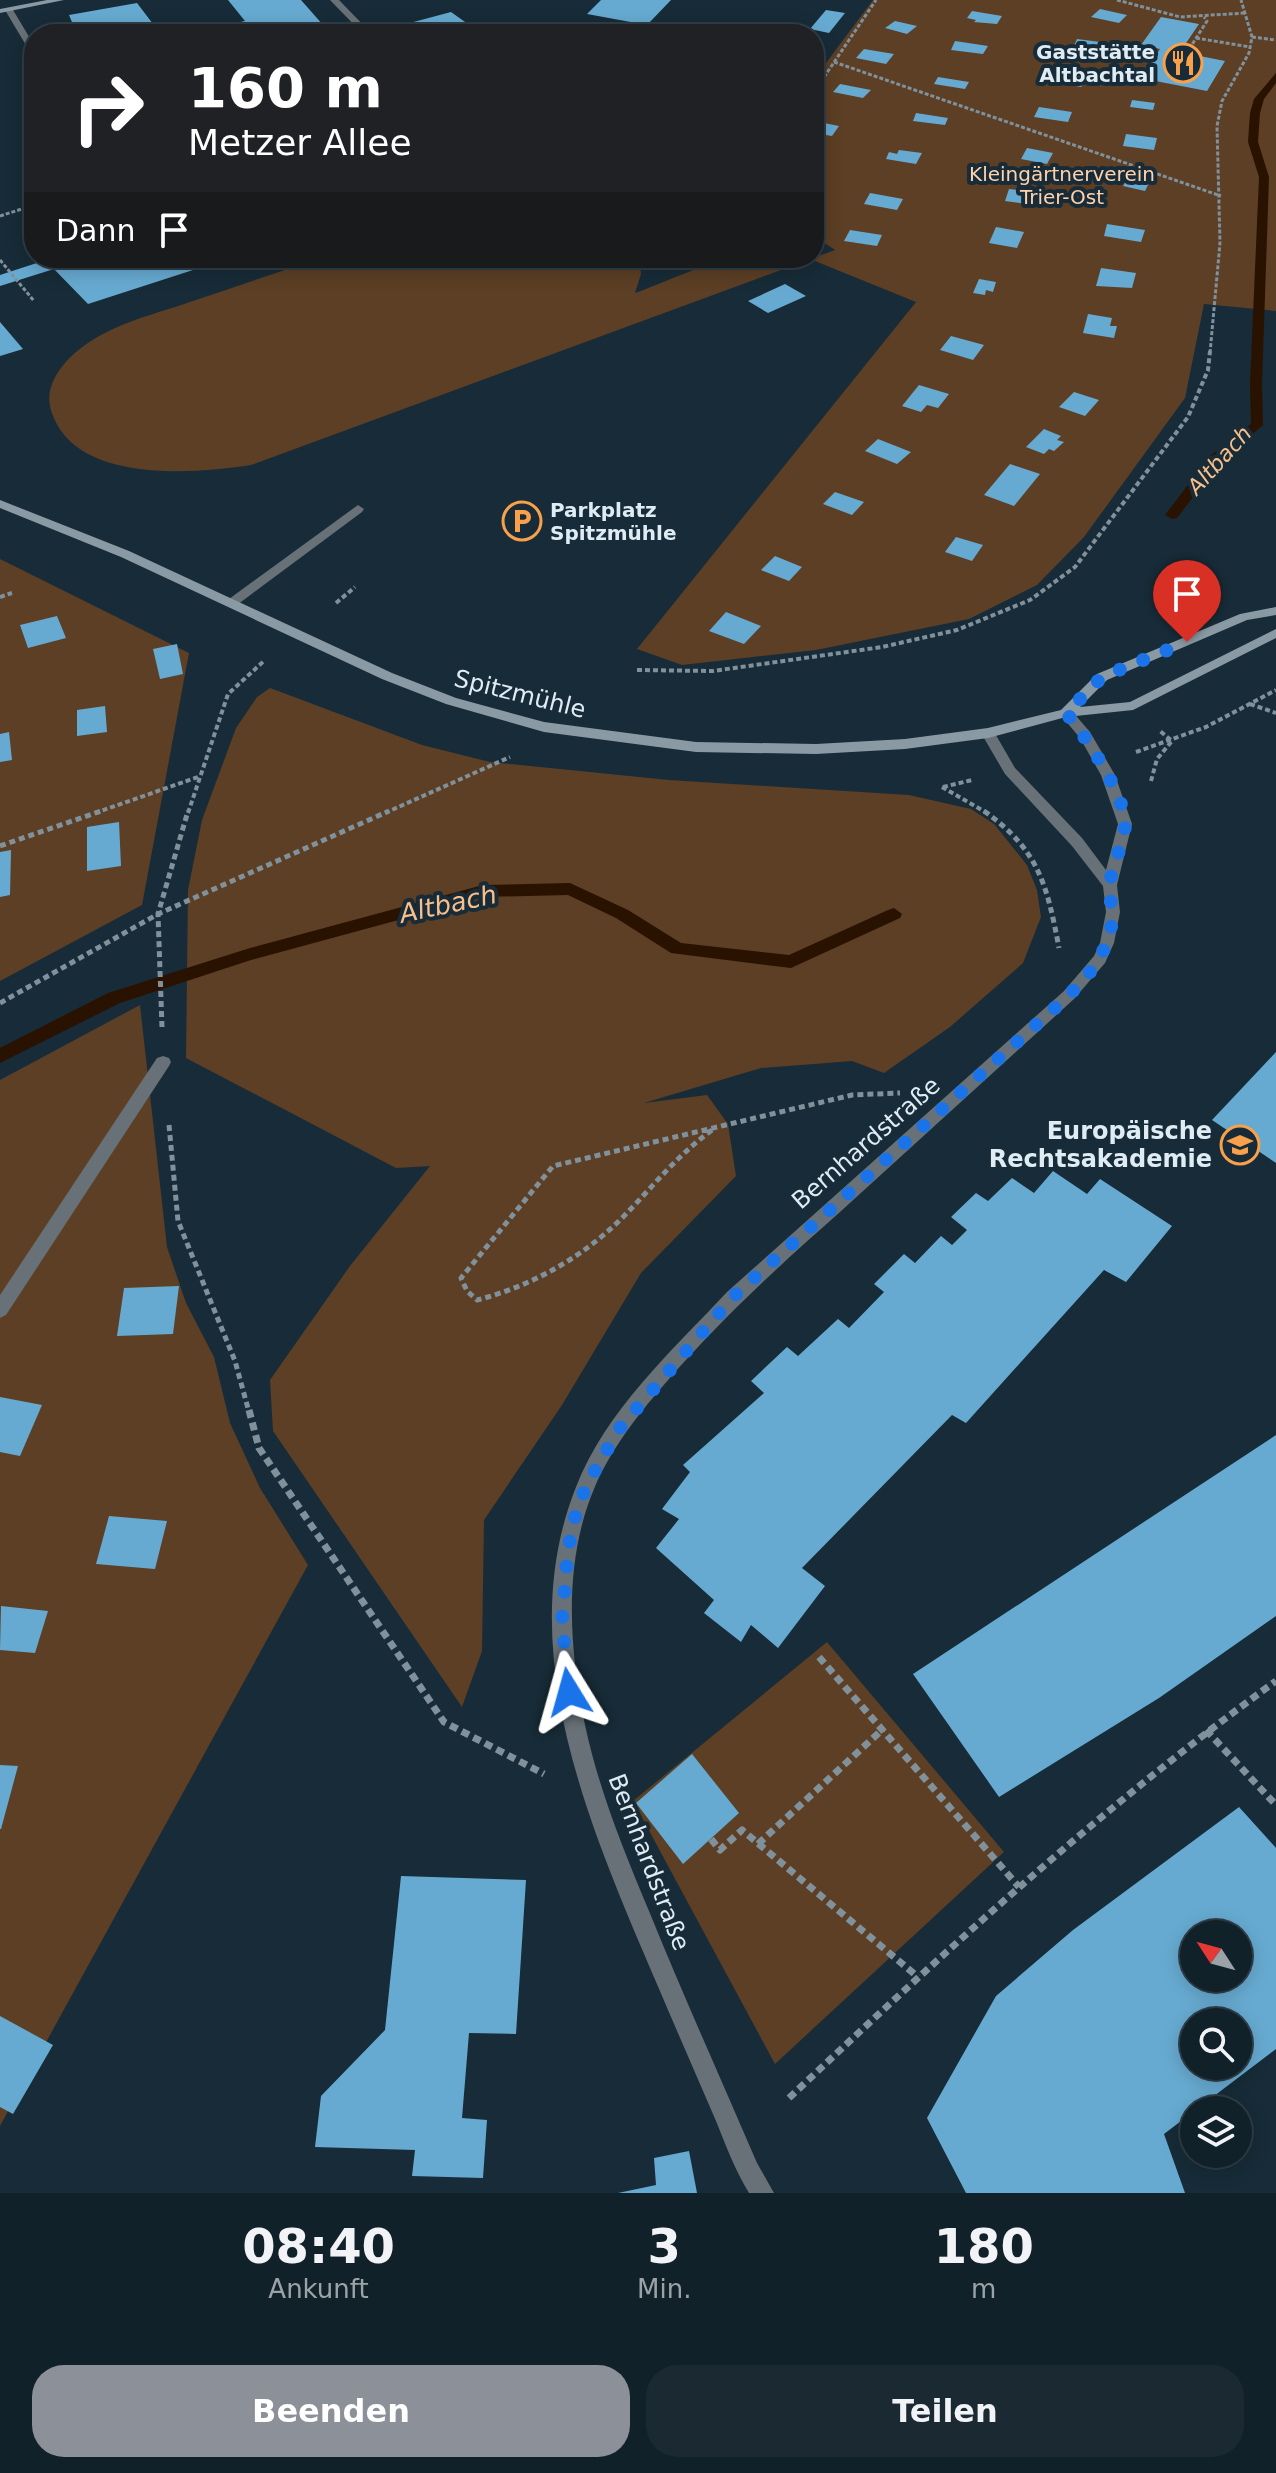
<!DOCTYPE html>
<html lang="de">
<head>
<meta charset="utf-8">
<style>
	body { margin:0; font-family:"DejaVu Sans",sans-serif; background:#1a2932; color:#f1f3f6; height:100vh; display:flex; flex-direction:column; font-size:30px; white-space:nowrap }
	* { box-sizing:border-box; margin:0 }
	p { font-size:26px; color:#9ca3a8 }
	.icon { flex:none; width:44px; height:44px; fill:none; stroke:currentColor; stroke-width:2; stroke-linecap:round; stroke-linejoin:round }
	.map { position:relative; height:2193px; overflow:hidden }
	.sheet { display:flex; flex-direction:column; background:#11212a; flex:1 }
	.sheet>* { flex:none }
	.banner { position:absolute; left:24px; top:24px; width:800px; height:244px; border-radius:32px; box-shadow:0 4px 20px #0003,0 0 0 2px #303e47; background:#202124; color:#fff; overflow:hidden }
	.needle { width:52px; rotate:306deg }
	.fabs { position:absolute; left:1180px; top:1920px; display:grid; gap:16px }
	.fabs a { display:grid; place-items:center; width:72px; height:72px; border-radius:50%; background:#11212a; box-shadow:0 4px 20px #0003,0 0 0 2px #303e47; font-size:40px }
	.pin { position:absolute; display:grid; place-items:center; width:68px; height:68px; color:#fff; margin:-82px -34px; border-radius:50% 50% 50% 0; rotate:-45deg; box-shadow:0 0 8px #0007 }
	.pin .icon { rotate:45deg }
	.me { position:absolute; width:88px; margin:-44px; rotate:352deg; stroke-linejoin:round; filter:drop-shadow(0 0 6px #0008) }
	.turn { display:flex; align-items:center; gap:28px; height:168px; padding:0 32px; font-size:36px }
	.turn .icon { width:104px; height:104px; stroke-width:2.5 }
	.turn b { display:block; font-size:56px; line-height:68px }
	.then { display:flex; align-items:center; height:76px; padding:0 32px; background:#0003; gap:16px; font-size:30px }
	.eta { display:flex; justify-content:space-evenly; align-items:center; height:136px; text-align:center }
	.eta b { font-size:48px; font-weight:800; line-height:56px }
	.action { display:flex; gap:16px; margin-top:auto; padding:16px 32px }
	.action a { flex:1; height:92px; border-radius:32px; background:#8c9099; color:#fff; font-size:32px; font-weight:800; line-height:92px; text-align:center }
	.action a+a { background:#1a2932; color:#f1f3f6 }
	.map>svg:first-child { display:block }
	.green { fill:#5c3f25 }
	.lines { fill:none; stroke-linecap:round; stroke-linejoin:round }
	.stream { fill:#2a1200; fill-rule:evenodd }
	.building { fill:#67aad1; fill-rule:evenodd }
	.path-far3 { stroke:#80919b; stroke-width:3; stroke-dasharray:4 2; stroke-linecap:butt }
	.path-far2 { stroke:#80919b; stroke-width:4; stroke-dasharray:5 3; stroke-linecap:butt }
	.path-far1 { stroke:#80919b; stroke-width:5; stroke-dasharray:6 4; stroke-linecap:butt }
	.path { stroke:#80919b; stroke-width:7; stroke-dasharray:8 5; stroke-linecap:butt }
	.lane { fill:#677177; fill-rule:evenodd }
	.street { fill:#677177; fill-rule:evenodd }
	.secondary { fill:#8a9aa4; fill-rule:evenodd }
	.route { stroke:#1a73e8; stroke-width:14; stroke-dasharray:0 25.2 }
	.labels { text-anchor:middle; stroke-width:8; stroke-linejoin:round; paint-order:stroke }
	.far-poi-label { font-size:20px; font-weight:bold; fill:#dfecf4; stroke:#172c38; text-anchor:end }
	.far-park-label { font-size:20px; fill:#ffd2ac; stroke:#172c38 }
	.far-water-label { font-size:22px; font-style:italic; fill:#f9bf8b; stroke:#172c38 }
	.street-label { font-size:24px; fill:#dfecf4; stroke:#172c38 }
	.poi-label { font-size:24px; font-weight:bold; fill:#dfecf4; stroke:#172c38; text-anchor:end }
	.water-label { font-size:26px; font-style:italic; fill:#f9bf8b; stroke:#172c38 }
</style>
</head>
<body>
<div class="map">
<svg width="1276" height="2193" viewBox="0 0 1276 2193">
	<rect width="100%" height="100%" fill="#172c38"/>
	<!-- green -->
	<g class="green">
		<polygon points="873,0 1276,0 1276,311 1204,304 1185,398 1084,537 1037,585 969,619 816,650 682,665 637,649 916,302 810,259 835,250 814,236 814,79"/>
		<path d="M 320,258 L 639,258 L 641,274 L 635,293 C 681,277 743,240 789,267 L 251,465 C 192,474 73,484 51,410 C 44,387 60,366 76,352 C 108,325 149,316 187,303 C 231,288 276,273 320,258 Z"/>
		<polygon points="0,559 189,653 142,905 0,981"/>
		<polygon points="270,688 422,745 490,762 669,780 909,795 971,809 994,824 1027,865 1037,890 1041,917 1023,963 950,1027 884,1073 852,1061 761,1068 644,1103 707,1095 728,1124 736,1176 641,1273 562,1405 484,1520 482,1651 462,1707 273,1431 270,1380 350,1266 430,1166 396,1168 186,1058 188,890 202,820 236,728 257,697"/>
		<polygon points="140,1005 167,1247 186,1303 214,1357 230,1423 260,1488 308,1565 0,2126 0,1080"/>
		<polygon points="827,1642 1004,1852 775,2064 633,1801"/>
	</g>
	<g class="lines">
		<!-- stream -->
		<g class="stream">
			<polygon points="1276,73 1276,83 1264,99 1260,113 1258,142 1269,177 1262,384 1263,425 1220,462 1177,518 1172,519 1165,515 1210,456 1251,424 1250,384 1259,177 1248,142 1250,113 1254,99"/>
			<polygon points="570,883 628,910 681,943 789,955 888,910 894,908 902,914 900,918 791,968 671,953 616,918 568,895 483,897 251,960 120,1003 0,1063 0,1048 108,993 250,948 483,885"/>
		</g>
	</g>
	<!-- building -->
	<g class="building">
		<polygon points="228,0 301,0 331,34 188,34 183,28 213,22 218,27 245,21"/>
		<polygon points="601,0 671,0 647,25 587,14"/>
		<polygon points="137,3 153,24 126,29 129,34 77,34 69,15"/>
		<polygon points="1100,9 1127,15 1119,23 1091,17"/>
		<polygon points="826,10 845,13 829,33 810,29"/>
		<polygon points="972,11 1002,16 997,24 974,22 976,20 967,18"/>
		<polygon points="451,12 482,34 420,34 406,24"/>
		<polygon points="1161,17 1199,24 1180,52 1225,61 1207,91 1140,78 1160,49 1141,45"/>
		<polygon points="895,21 917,26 907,34 885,28"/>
		<polygon points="577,22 629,29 625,34 568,34"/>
		<polygon points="1077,39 1100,42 1095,57 1070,54"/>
		<polygon points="955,41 988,46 983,54 951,50"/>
		<polygon points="864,49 894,54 886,64 856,58"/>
		<polygon points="1057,72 1088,79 1081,87 1051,81"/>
		<polygon points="938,77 969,82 965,89 934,84"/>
		<polygon points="840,84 871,90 863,98 833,92"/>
		<polygon points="1132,100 1155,103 1153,110 1130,107"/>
		<polygon points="1039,107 1072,112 1068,122 1034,117"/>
		<polygon points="916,113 948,118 945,125 913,121"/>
		<polygon points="814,121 839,126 832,136 814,133"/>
		<polygon points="1126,134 1157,138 1154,150 1123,146"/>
		<polygon points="1027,148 1053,153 1047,164 1021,159"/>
		<polygon points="899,150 922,153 916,164 886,159 889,152 897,154"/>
		<polygon points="1131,173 1152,177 1145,191 1123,186"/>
		<polygon points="1009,189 1039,192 1035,205 1005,201"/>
		<polygon points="870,193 903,199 897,210 864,204"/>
		<polygon points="1107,224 1145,230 1141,242 1104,236"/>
		<polygon points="996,227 1024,232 1017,248 989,243"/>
		<polygon points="850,230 882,235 877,246 844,241"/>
		<polygon points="44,258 227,258 227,259 88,304 54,269 0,286 0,275 46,260"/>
		<polygon points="1101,268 1136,273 1132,288 1096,286"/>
		<polygon points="979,279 996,282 993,292 986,290 985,295 973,293"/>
		<polygon points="785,284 806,296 768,313 748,301"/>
		<polygon points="1088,314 1112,318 1110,326 1117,326 1114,338 1083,333"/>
		<polygon points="0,322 23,349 0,356"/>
		<polygon points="951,336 984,345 973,360 940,350"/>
		<polygon points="919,385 949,394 938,408 927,405 921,412 902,406"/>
		<polygon points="1074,392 1099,400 1085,416 1059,407"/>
		<polygon points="1044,429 1061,436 1057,440 1064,442 1054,451 1049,449 1044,454 1026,447"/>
		<polygon points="878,439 911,452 897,464 865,451"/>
		<polygon points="1010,464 1040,474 1014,506 984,495"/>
		<polygon points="835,492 864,502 852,515 823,504"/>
		<polygon points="956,537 983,545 972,561 945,552"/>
		<polygon points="775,556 802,567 789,581 761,570"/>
		<polygon points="726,612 761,626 744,644 709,631"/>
		<polygon points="57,616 66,638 28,648 20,625"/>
		<polygon points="177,644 183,674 160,679 153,649"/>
		<polygon points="105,706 107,732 77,736 77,710"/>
		<polygon points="9,732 12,760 0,762 0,734"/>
		<polygon points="119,822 121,866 87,871 87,827"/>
		<polygon points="11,850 10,895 0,897 0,852"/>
		<polygon points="1276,1052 1276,1163 1212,1120"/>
		<polygon points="1053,1171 1087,1194 1100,1179 1172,1226 1126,1282 1104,1270 966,1423 952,1415 802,1568 825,1586 778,1648 751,1625 741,1642 704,1613 714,1600 656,1548 679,1519 662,1509 690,1472 683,1465 764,1393 751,1381 787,1347 798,1356 838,1319 849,1328 884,1292 874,1284 904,1254 915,1263 941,1236 952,1245 967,1230 951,1217 976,1193 988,1201 1012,1178 1034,1193"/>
		<polygon points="179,1286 173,1334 117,1336 124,1288"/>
		<polygon points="0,1397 42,1405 20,1456 0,1452"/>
		<polygon points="1276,1435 1276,1616 1159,1698 999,1797 913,1674"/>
		<polygon points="109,1516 167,1521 155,1569 96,1564"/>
		<polygon points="1,1606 48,1611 35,1653 0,1650"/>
		<polygon points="692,1754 739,1813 683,1864 636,1803"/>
		<polygon points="0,1765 18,1766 1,1829 0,1829"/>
		<path d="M 1239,1807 L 1276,1848 L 1276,2049 L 1164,2134 L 1185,2193 L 966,2193 L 927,2118 L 996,1996 L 1073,1930 ZM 1194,1934 L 1238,1934 L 1238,1978 L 1194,1978 ZM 1194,2022 L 1238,2022 L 1238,2066 L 1194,2066 Z"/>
		<polygon points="401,1876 526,1880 516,2034 469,2033 462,2118 487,2120 483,2178 412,2176 415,2150 315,2147 321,2096 385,2030"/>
		<polygon points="0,2016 53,2045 13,2114 0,2107"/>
		<polygon points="689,2151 697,2193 618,2193 656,2185 654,2158"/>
	</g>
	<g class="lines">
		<!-- path-far3 -->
		<g class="path-far3">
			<polyline points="1117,0 1180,17 1245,13"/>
			<polyline points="1252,37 1276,40"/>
			<polyline points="1196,38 1250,47"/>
			<polyline points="1186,54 1207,21 1204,17"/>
			<polyline points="834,62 1221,196"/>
			<polyline points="814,92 876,0"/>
			<polyline points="0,216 34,205"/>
			<polyline points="0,260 34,301"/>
			<polyline points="1210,353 1220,243 1217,126 1222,101 1249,53 1252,37 1241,0"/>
		</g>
		<!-- path-far2 -->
		<g class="path-far2">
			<polyline points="0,597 12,593"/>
			<polyline points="336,603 355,587"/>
			<polyline points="637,670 713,671 882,647 957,630 1030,600 1075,567 1188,417 1208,370 1210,351"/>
			<polyline points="1250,704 1276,713"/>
			<polyline points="1136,752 1206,727 1276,690"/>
			<polyline points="1151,781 1157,759 1172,741 1160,731"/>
			<polyline points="942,787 987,813"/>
			<polyline points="943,787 972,780"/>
			<polyline points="95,813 198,777"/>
			<polyline points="188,813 228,694 265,660"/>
			<polyline points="385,813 510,757"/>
		</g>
		<!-- path-far1 -->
		<g class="path-far1">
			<path d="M 984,811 C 1039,850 1047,885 1059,948"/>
			<polyline points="0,846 101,811"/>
			<polyline points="0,1003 158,914 389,811"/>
			<polyline points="162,1027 158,914 188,811"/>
			<polyline points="169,1125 178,1221 235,1361 249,1412"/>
			<path d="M 712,1130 C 673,1159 653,1187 620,1220 C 580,1259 531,1286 477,1300 L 467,1291 L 461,1278 L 553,1166 L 852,1095 L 900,1093"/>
		</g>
		<!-- path -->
		<g class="path">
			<polyline points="249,1410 259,1448 444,1722 544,1774"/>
			<polyline points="819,1657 1019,1887"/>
			<polyline points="1206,1730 1276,1805"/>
			<polyline points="711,1839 720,1850 742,1830 918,1977"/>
			<polyline points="758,1844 883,1729"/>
			<path d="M 789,2098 C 945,1951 1102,1807 1276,1681"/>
		</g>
		<!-- lane -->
		<g class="lane">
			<polygon points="9,8 13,10 34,45 34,55 30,52 5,10"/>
			<polygon points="358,505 364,509 362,512 237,605 229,605 229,599"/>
			<polygon points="163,1056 169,1058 171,1062 169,1066 6,1315 0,1318 0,1295 157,1058"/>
		</g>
		<!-- street -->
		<g class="street">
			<polygon points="330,0 339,0 372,34 363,34"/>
			<path d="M 1066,709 L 1071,710 L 1090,732 L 1115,775 L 1132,824 L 1117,885 L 1120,912 L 1114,943 L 1105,963 L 1074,999 C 996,1070 918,1141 840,1212 C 780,1265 722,1318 669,1379 C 640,1412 611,1448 594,1489 C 563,1563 569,1648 585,1725 C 599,1790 623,1849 649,1911 C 683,1995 721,2079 757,2163 L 774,2193 L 749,2193 C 735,2170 726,2146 716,2121 C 700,2084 684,2047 668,2010 C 601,1851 507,1660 576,1487 C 606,1410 672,1351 727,1292 L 1064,991 L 1094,956 L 1100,943 L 1106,912 L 1103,886 L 1072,846 L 1005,774 L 981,733 L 988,728 L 993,730 L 1015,768 L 1082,838 L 1106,870 L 1118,824 L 1101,775 L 1080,738 L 1059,713 Z"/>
		</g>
		<!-- secondary -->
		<g class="secondary">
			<polygon points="47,0 64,0 0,13 0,9"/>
			<polygon points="0,500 129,551 392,673 456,698 544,722 696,742 816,744 905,739 988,728 1061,710 1097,674 1240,614 1276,607 1276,615 1247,620 1107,680 1080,707 1130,702 1276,629 1276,638 1133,710 1066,717 988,738 905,749 816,754 696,752 544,732 446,704 382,679 121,557 0,508"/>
		</g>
	</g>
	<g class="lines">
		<!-- route -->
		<path class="route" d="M 569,1692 L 562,1620 L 568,1550 L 575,1517 L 586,1486 L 619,1429 L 733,1297 L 1047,1015 C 1077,988 1106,963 1112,922 C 1113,909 1109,897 1110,885 C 1111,865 1124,845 1125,825 C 1126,796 1085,735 1066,713 L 1102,677 L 1187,642"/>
	</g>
	<!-- icons -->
	<defs>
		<g id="restaurant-ring" transform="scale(2)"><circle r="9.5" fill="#172c38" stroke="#f8a14a" stroke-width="1.5"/><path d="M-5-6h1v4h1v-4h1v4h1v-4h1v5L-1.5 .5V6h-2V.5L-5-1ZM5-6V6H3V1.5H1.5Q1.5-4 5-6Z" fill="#f8a14a"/></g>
		<g id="parking-ring" transform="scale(2)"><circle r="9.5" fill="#172c38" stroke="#f8a14a" stroke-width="1.5"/><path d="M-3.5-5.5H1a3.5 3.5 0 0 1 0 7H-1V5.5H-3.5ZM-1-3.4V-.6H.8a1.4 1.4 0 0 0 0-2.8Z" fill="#f8a14a"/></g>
		<g id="university-ring" transform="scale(2)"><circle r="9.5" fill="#172c38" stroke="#f8a14a" stroke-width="1.5"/><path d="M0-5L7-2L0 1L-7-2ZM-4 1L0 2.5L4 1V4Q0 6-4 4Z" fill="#f8a14a"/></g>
	</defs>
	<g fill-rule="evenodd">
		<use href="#restaurant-ring" x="1183" y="63"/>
		<use href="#parking-ring" x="522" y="521"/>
		<use href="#university-ring" x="1240" y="1145"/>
	</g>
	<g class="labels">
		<!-- far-poi labels -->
		<g class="far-poi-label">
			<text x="1155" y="59">Gaststätte<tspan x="1155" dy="23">Altbachtal</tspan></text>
			<text x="550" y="517" text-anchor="start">Parkplatz<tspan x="550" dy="23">Spitzmühle</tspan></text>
		</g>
		<!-- far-park labels -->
		<g class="far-park-label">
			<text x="1062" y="181">Kleingärtnerverein<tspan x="1062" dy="23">Trier-Ost</tspan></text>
		</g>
		<!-- far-water labels -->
		<g class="far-water-label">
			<text transform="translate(1219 460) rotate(-48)" y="8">Altbach</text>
		</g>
		<!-- street labels -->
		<g class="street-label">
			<text transform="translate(520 694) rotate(14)" y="8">Spitzmühle</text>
			<text transform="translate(866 1143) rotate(-41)" y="8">Bernhardstraße</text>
			<text transform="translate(649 1862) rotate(69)" y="8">Bernhardstraße</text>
		</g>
		<!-- poi labels -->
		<g class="poi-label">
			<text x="1212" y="1139">Europäische<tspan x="1212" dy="28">Rechtsakademie</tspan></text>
		</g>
		<!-- water labels -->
		<g class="water-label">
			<text transform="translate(448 904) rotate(-12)" y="9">Altbach</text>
		</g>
	</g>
</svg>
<div class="fabs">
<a><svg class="needle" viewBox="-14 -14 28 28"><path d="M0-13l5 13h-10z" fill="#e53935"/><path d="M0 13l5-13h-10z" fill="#9ca3a8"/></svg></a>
<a><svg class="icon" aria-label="search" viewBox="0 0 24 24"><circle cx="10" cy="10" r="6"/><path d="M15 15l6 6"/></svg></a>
<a><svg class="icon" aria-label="layers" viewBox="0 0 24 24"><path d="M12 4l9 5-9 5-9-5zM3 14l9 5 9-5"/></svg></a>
</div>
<div class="pin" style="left:1187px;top:642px;background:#d93025"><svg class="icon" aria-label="arrive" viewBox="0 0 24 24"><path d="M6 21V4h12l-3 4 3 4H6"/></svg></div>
<svg class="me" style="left:569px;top:1692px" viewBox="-20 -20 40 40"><path d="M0-17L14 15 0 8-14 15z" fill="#1a73e8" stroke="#fff" stroke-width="4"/></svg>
<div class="banner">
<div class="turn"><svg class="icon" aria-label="right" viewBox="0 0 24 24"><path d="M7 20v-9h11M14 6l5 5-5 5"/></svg><div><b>160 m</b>Metzer Allee</div></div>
<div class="then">Dann<svg class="icon" aria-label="arrive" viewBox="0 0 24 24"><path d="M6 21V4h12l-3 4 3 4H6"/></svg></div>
</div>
</div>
<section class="sheet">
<div class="eta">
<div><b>08:40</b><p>Ankunft</p></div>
<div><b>3</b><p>Min.</p></div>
<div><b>180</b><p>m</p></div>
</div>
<div class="action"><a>Beenden</a><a>Teilen</a></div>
</section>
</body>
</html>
